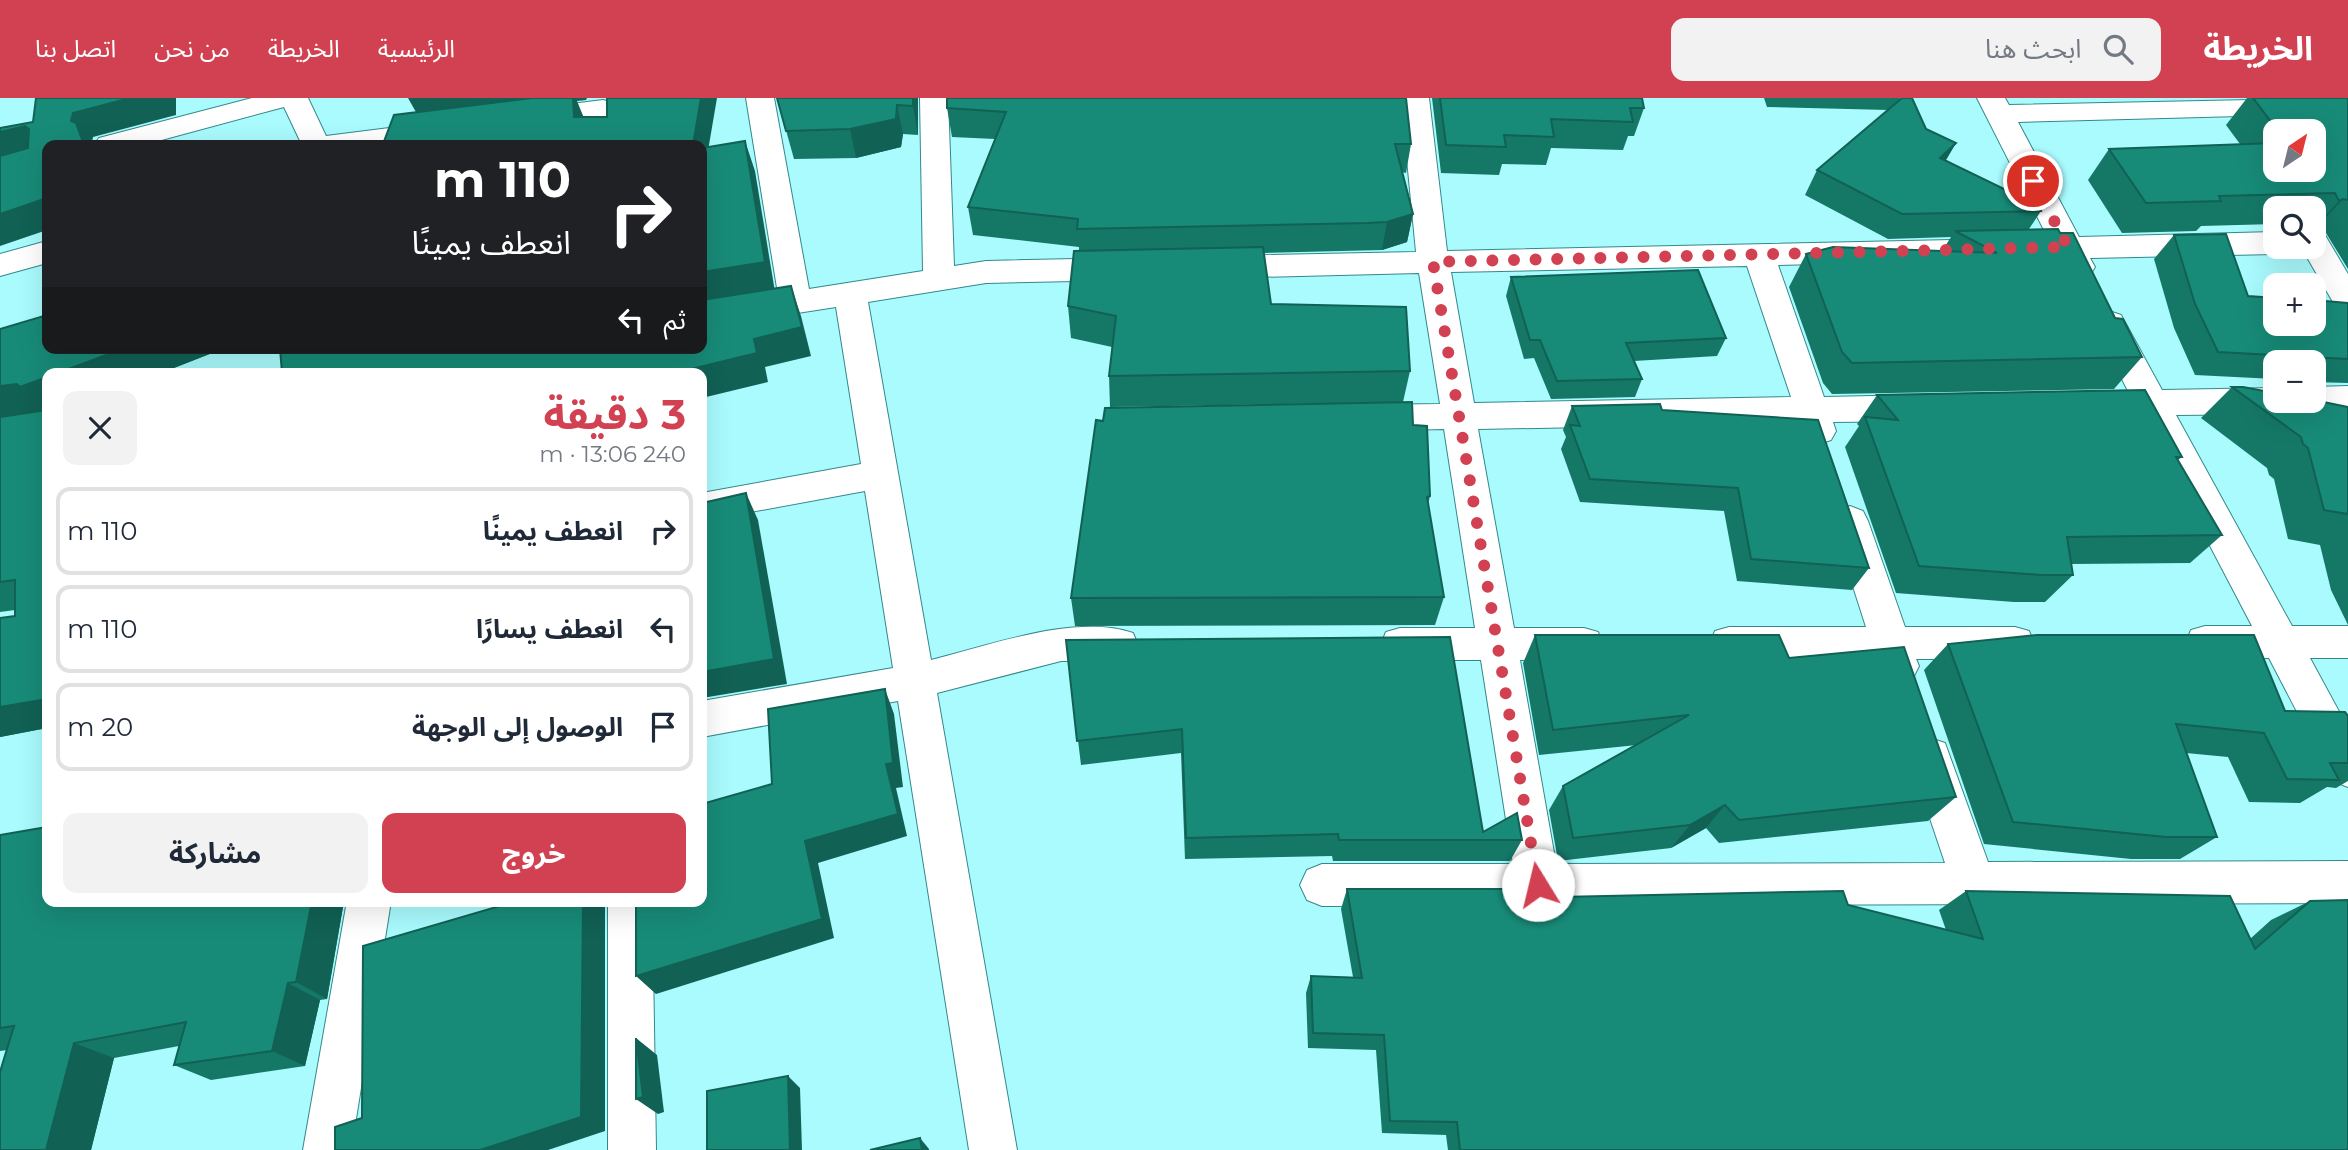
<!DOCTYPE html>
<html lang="ar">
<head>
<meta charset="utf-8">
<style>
	body { margin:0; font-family:Montserrat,"Noto Sans Arabic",sans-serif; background:#f2f2f3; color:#1f2937; direction:rtl; height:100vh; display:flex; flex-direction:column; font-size:26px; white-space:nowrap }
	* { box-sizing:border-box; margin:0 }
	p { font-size:23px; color:#747a83 }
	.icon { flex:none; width:38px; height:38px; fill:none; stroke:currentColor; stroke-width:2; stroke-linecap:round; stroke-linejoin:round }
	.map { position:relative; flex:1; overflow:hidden; direction:ltr }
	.details { position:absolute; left:42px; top:270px; width:665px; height:539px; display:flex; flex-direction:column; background:#fff; border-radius:14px; box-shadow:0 7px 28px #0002; direction:rtl }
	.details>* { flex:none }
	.top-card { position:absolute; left:42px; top:42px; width:665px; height:214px; border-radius:14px; box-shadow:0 7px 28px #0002; direction:rtl; background:#202124; color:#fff; overflow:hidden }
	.needle { width:46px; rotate:35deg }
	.buttons { position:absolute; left:2263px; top:21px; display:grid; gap:14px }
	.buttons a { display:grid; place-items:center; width:63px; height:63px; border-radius:14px; background:#fff; box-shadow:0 7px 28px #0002; font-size:35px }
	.pin { position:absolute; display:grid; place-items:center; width:60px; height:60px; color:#fff; margin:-30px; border:4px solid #fff; border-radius:50%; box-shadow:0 2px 7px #0007 }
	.me { position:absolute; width:77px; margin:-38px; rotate:351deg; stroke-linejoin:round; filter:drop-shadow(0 0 5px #0008) }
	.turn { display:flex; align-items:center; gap:24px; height:147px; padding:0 21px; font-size:32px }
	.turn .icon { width:91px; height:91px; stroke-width:2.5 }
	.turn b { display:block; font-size:49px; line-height:60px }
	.then { display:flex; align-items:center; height:66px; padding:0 21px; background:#0003; gap:14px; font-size:26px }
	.round { display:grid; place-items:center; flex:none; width:74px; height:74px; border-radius:14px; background:#f2f2f3 }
	.head { display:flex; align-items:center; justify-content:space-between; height:119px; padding:0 21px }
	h1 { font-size:42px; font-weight:700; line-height:52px; color:#d24151 }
	.primary-button { display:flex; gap:14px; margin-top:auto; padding:14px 21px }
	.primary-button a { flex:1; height:80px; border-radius:14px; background:#d24151; color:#fff; font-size:28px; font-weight:700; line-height:80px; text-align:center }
	.primary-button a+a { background:#f2f2f3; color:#1f2937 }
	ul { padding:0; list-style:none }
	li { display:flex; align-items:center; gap:21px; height:88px; margin:0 14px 10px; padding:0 7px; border:4px solid #e0e1e3; border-radius:14px }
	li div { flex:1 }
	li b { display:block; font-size:26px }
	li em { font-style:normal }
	header { display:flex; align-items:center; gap:42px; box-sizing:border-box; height:98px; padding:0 35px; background:#d24151; color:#fff }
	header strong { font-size:33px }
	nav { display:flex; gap:38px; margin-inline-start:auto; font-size:24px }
	.search { width:490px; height:63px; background:#f2f2f3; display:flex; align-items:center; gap:18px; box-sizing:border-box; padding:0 24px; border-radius:14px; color:#747a83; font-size:26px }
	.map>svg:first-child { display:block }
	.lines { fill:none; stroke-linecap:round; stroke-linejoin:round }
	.minor-casing { stroke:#34888b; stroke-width:2 }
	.minor { fill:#fff; fill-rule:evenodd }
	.wall { fill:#157867; fill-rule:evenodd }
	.shaded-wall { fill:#116154 }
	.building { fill:#188b78; stroke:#116154; stroke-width:2 }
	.route { stroke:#d24151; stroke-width:12; stroke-dasharray:0 21.6 }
</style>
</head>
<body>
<header>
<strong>الخريطة</strong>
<div class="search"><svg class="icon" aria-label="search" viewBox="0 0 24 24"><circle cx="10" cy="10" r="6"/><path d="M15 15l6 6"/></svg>ابحث هنا</div>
<nav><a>الرئيسية</a><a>الخريطة</a><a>من نحن</a><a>اتصل بنا</a></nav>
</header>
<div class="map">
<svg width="2348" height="1052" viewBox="0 0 2348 1052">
	<rect width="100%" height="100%" fill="#a9fbfe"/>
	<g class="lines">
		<!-- minor casing -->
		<g class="minor-casing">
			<g id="minor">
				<polygon points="252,0 308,0 326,38 437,24 447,27 451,33 447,39 397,47 302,47 284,9 143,47 94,47 99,40"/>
				<path d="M 746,0 L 774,0 L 809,191 L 923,173 L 920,0 L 948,0 L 954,168 L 986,163 L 1123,160 L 1134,163 L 1139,171 L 1134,179 L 1123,182 L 986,185 L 868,204 L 931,562 C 989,548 1075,515 1133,535 L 1138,547 L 1133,559 L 1119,563 L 1061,563 L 937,595 L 1017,1052 L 969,1052 L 898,603 L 702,639 L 702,603 L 893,570 L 865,393 L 702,423 L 702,395 L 861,366 L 836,209 L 702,230 L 702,208 L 778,196 Z"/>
				<path d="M 1401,0 L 1429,0 L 1447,153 L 2048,140 L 1977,0 L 2005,0 L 2009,7 L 2348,0 L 2348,15 L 2018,24 L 2079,139 L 2275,134 L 2275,149 L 2288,149 L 2286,152 L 2275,156 L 2090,160 L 2095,169 L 2090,177 L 2079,180 L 2068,177 L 2059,160 L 1778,167 L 1824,299 L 1921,297 L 1933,301 L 1938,310 L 1933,319 L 1921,323 L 1833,324 L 1836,333 L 1831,342 L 1819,346 L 1807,342 L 1799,325 L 1478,331 L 1514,530 L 1584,530 L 1598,534 L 1603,546 L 1598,558 L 1584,562 L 1520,562 L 1556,766 L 1945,765 L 1909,658 L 1915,645 L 1930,640 L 1945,645 L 1988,764 L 2348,763 L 2348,805 L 1322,808 L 1307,802 L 1300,787 L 1307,772 L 1322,766 L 1513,766 L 1481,562 L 1400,562 L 1386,558 L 1381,546 L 1386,534 L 1400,530 L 1475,530 L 1444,331 L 1362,333 L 1350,329 L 1345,320 L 1350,311 L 1362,307 L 1440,306 L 1419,175 L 1215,180 L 1204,177 L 1199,169 L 1204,161 L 1215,158 L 1416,154 ZM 1747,168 L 1791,299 L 1474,305 L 1451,174 Z"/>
				<polygon points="603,2 613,5 617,11 613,17 531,29 521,26 517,20 521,14 531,11"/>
				<polygon points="2314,133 2325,137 2348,176 2348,214 2337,211 2301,149 2314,149"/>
				<polygon points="47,143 47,165 0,178 0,156"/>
				<polygon points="2109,213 2121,217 2162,292 2275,290 2275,303 2314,303 2314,289 2348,288 2348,314 2314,315 2302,311 2298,304 2293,312 2281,316 2176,317 2292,528 2348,528 2348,560 2310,560 2348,630 2348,689 2333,683 2269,560 2205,560 2191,556 2186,544 2191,532 2205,528 2252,528 2142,318 2100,319 2088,315 2083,306 2088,297 2100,293 2128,293 2093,225 2097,217"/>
				<polygon points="1850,408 1863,413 1868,423 1905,529 2015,529 2029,533 2034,545 2029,557 2015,561 1916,561 1919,568 1913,580 1899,585 1885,580 1877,561 1729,561 1715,557 1710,545 1715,533 1729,529 1866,529 1832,423 1837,413"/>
				<polygon points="347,803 391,803 351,1052 303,1052"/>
				<polygon points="608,803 652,803 656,1052 608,1052"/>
			</g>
		</g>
		<!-- minor -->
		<use href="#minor" class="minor"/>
	</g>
	<!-- wall -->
	<g class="wall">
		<polygon points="777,0 918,0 918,37 903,36 901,49 856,60 794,61"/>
		<polygon points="947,0 1411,46 1406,75 1402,74 1413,116 1407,144 1382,152 1264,155 1271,206 1410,273 1403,304 1110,309 1109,278 1112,249 1071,240 1068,208 1079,153 1079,149 973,137 968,109 995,41 952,39 947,10"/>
		<polygon points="1432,0 1642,0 1644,10 1634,38 1628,38 1623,52 1551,50 1546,67 1502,66 1499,77 1441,75"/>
		<polygon points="1764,0 1900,0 1898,4 1926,31 1956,45 1946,62 2041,113 2029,131 2060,135 2115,220 2142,259 2114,291 1832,296 1823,285 1789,189 1806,156 1942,153 1951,139 1888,141 1805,97 1817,72 1888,12 1767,9"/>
		<path d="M 2247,0 L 2348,0 L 2348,171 L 2326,135 L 2315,131 L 2314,131 L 2314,110 L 2275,110 L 2275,126 L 2201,128 L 2196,133 L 2122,135 L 2088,82 L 2109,51 L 2240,46 L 2226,27 ZM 2275,33 L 2314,33 L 2275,72 Z"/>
		<polygon points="2174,137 2248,198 2348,205 2348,285 2314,284 2314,264 2275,264 2275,281 2195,277 2174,230 2154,161"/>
		<polygon points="1511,179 1726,240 1717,258 1634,263 1642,281 1635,299 1551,301 1534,260 1524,261 1506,198"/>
		<polygon points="0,231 47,250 225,250 161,275 47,275 47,630 0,639 0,520 15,518 15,512 0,514"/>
		<polygon points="2232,289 2348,309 2348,527 2331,492 2320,447 2288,441 2274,381 2269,377 2267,370 2201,320"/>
		<polygon points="1877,297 2182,359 2178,362 2222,437 2190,465 2071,466 2073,477 2045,504 2014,504 1896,495 1845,349 1859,328 1857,326"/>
		<polygon points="1572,308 1662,312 1869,470 1852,492 1737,483 1724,413 1580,404 1561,351 1566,339 1563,332"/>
		<polygon points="1413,327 1430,398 1428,406 1444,499 1435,527 1075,528 1071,500"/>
		<polygon points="1535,537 1789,560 1956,699 1928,723 1719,745 1706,730 1671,750 1558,763 1549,712 1563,688 1637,647 1539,657 1523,565"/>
		<polygon points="1066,542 1483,734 1522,742 1510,763 1333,763 1332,758 1185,761 1181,655 1081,667"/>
		<polygon points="1948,546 2285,613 2348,618 2348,683 2336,690 2327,689 2300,705 2249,704 2228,659 2186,655 2217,739 2180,761 2131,761 1984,746 1924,572"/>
		<polygon points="0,737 47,803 344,803 327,901 320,902 305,968 211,982 174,967 179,948 114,960 91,1052 0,1052 7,952 0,953"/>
		<polygon points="1347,791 1512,800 1848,807 1946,832 1939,812 1966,793 2250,841 2271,822 2310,803 2348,1052 1448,1052 1446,1037 1382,1035 1376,952 1308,950 1306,895 1311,878 1353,879 1341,811"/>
	</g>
	<!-- shaded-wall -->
	<g class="shaded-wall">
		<polygon points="130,0 176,0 176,17 93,39 92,44 94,47 84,47 71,23 73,15"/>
		<polygon points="408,0 587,0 586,2 577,3 586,25 421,23"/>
		<polygon points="701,0 717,0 703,82 702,79 702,47 693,47"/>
		<polygon points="913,0 918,0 918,37 913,8"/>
		<polygon points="897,7 903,36 901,49 856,60 850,31"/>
		<polygon points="25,28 46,52 0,64 0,34"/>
		<polygon points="745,43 755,73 775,194 702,205 702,174"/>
		<polygon points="1956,45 1941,70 1940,60"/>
		<polygon points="47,100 47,132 0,148 0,116"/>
		<polygon points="2343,101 2315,131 2314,131 2339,103"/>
		<polygon points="1413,116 1407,144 1382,152 1387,124"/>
		<polygon points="791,188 801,218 811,258 765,269 768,284 702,300 702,275 675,275 754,241"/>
		<polygon points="125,250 225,250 161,275 58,275"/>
		<polygon points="47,279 47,315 0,320 0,288"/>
		<polygon points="746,395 758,422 787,586 702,600 702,574"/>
		<polygon points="885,591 894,616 903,689 896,690 907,738 818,765 834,840 656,896 636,878 805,743 886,666"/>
		<polygon points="47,601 47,630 0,639 0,609"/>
		<polygon points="1725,707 1706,730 1671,750 1690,727"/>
		<polygon points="312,803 344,803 327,901 296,884"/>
		<polygon points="583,803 604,803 605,805 605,1033 548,1052 480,1052"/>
		<polygon points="288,885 320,902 305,968 272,953"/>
		<polygon points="636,940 657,957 664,1014 658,1016 636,1001"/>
		<polygon points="74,945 114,960 91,1052 46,1052"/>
		<polygon points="788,978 800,990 802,1052 790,1052"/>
		<polygon points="920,1040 929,1051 929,1052 922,1052"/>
	</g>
	<!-- building -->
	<g class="building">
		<polygon points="36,0 130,0 73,15 71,23 76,25 84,47 47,47 47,100 0,116 0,58 28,50 29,31 25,28 0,34 0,30 33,24"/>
		<polygon points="532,0 573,0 574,19 607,19 607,0 701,0 693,47 380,47 383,46 394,17"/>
		<polygon points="777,0 913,0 913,8 897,7 896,21 850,31 786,33"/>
		<polygon points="947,0 1406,0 1411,46 1395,46 1413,116 1387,124 1367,125 1077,131 1078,121 968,109 1006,14 947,10"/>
		<polygon points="1440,0 1642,0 1644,10 1630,10 1633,24 1551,21 1554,39 1504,37 1506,49 1446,47"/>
		<polygon points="1902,0 1912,0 1926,31 1956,45 1940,60 2006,92 2032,93 2041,113 1902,116 1817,72"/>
		<polygon points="2253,0 2348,0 2348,102 2343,101 2339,103 2335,95 2219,98 2221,103 2146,105 2109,51 2275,45 2275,72 2314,72 2314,33 2278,33"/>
		<polygon points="745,43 765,164 702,174 702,50"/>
		<polygon points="2058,131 2060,135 2073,135 2115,220 2123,221 2142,259 1852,265 1842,254 1806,156 1833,149 1997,155 1955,133"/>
		<polygon points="2226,136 2248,198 2275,200 2275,226 2314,226 2314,202 2348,205 2348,261 2218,254 2195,206 2174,137"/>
		<polygon points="1263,149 1271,206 1406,209 1410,273 1109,278 1116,218 1068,208 1074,153"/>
		<polygon points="1698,172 1726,240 1626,245 1642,281 1557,283 1540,242 1530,242 1511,179"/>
		<polygon points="791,188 802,229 754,241 757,255 675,275 282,275 280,250 702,250 702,202"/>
		<polygon points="47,217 47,250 125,250 58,275 47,275 47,279 20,289 17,286 0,288 0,231"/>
		<polygon points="2232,289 2243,289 2275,295 2275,303 2314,302 2348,309 2348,416 2324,412 2308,350 2303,346 2301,339"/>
		<polygon points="2145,292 2182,359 2176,359 2222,437 2067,439 2073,477 2041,477 1919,468 1865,319 1898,322 1877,297"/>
		<polygon points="1412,304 1413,327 1427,328 1430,398 1427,399 1444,499 1071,500 1096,322 1103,323 1105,310"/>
		<polygon points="1660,306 1662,312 1818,322 1869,470 1751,461 1738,390 1590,381 1570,327 1580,328 1572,308"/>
		<polygon points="47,312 47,601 0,609 0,520 15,518 15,482 0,484 0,319"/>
		<polygon points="746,395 774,561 702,574 702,405"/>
		<polygon points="1535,537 1779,537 1789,560 1904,549 1956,699 1739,722 1725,707 1690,727 1573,740 1563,688 1689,617 1553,632"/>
		<polygon points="2037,537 2254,537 2285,613 2345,614 2348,618 2348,665 2330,665 2339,682 2287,681 2264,635 2176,626 2217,739 2166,739 2013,724 1948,546"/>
		<polygon points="1450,539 1483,734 1517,715 1522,742 1339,742 1338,736 1186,740 1182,631 1077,643 1066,542"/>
		<polygon points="885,591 893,665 886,666 898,716 805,743 822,821 636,878 636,803 702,803 702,706 772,686 768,611"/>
		<polygon points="47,729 47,803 312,803 296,884 288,885 272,953 174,967 186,924 74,945 46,1052 0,1052 0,974 14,928 0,930 0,737"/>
		<polygon points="1347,791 1511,791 1512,800 1843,793 1848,807 1983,841 1966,793 2230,798 2255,851 2310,803 2348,802 2348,1052 1460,1052 1457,1024 1390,1023 1384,937 1313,935 1311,878 1362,880"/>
		<polygon points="517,803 583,803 581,1019 480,1052 335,1052 335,1029 362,1020 363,848"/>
		<polygon points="636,940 643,999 636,1001"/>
		<polygon points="788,978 790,1052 707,1052 707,993"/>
		<polygon points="920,1040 922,1052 870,1052"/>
	</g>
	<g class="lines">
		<!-- route -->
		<polyline class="route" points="1538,787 1433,164 2068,149 2033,83"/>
	</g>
</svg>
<div class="buttons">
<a><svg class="needle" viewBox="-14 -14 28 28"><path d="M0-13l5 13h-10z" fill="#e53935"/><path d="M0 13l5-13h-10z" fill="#747a83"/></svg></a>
<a><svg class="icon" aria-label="search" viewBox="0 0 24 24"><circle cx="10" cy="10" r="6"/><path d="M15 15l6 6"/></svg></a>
<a>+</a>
<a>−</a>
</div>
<div class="pin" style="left:2033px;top:83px;background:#d93025"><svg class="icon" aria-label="arrive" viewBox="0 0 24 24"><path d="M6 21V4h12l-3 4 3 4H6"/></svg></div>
<svg class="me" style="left:1538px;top:787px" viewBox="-20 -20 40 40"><circle r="19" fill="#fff"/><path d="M0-13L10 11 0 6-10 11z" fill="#d24151"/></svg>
<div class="top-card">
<div class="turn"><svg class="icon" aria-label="right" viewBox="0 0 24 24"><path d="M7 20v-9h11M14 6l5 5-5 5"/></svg><div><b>110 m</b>انعطف يمينًا</div></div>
<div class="then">ثم<svg class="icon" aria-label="left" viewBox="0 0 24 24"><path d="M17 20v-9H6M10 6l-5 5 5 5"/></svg></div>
</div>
<section class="details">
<div class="head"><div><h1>3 دقيقة</h1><p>240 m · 13:06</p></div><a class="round"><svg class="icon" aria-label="close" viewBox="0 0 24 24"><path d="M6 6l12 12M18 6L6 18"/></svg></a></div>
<ul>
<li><svg class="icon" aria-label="right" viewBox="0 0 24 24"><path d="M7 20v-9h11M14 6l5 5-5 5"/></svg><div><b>انعطف يمينًا</b></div><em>110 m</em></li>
<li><svg class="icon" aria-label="left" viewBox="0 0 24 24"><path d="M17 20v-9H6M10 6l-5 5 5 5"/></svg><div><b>انعطف يسارًا</b></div><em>110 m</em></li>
<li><svg class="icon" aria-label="arrive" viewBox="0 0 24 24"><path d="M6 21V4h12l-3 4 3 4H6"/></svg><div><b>الوصول إلى الوجهة</b></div><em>20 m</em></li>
</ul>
<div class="primary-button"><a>خروج</a><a>مشاركة</a></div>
</section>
</div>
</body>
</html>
